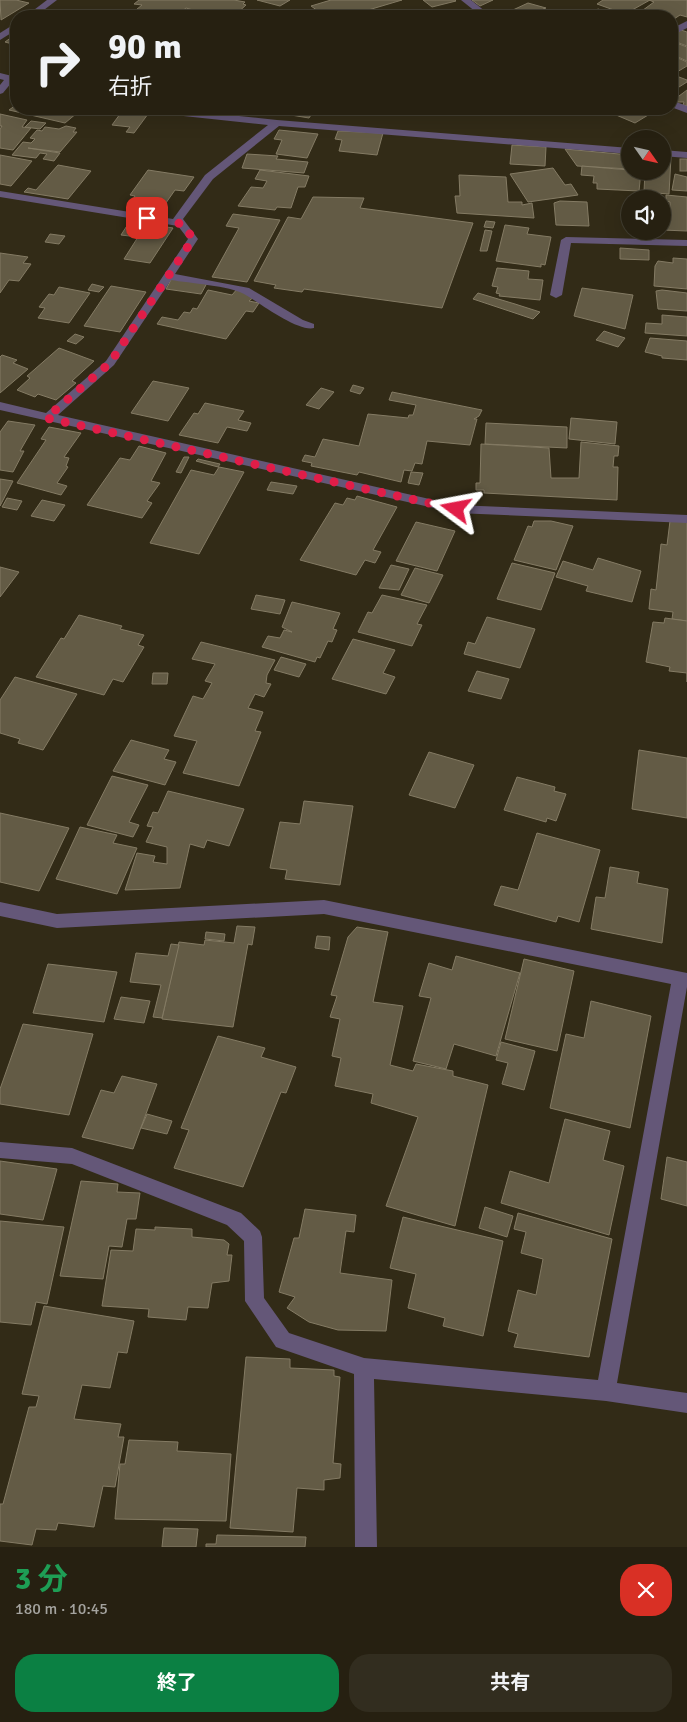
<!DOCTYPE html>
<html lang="ja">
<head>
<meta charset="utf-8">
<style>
	body { margin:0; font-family:Signika,"Noto Sans JP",sans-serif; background:#322d1f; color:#f1f3f6; height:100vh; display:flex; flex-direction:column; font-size:19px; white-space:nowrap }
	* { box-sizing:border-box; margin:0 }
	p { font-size:16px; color:#a4a39f }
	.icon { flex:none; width:28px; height:28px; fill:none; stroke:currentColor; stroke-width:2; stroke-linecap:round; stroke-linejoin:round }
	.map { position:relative; height:1547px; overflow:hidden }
	.details { display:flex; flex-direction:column; background:#262011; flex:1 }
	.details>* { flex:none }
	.hud { position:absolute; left:10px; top:10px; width:668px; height:105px; border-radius:20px; box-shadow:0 5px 20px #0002,0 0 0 1px #423e31; background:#262011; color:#f1f3f6; overflow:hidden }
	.needle { width:32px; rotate:124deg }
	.buttons { position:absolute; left:621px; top:130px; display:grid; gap:10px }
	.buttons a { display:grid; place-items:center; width:50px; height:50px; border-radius:50%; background:#262011; box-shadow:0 5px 20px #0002,0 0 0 1px #423e31; font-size:25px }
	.pin { position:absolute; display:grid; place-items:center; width:42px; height:42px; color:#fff; margin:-21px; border-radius:10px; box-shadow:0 2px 8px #0006 }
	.me { position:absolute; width:55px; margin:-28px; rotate:283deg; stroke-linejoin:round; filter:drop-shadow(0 0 4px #0008) }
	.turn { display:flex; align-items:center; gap:18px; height:105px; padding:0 15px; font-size:22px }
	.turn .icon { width:65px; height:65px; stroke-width:2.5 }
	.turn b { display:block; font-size:35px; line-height:42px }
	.round { display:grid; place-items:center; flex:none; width:52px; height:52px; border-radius:20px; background:#322d1f }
	.overview { display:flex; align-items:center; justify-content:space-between; height:85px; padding:0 15px }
	h1 { font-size:30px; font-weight:700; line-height:38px; color:#1e9e55 }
	.button { display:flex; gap:10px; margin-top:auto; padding:10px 15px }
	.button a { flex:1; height:58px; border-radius:20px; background:#0b8043; color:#fff; font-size:20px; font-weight:700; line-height:58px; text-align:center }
	.button a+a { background:#322d1f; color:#f1f3f6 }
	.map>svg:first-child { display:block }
	.building { fill:#635b45; stroke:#847b64 }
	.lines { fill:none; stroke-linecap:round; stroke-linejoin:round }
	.minor { fill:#645778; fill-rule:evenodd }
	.route { stroke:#e11d48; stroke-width:9; stroke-dasharray:0 16.2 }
</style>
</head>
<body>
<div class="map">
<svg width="687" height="1547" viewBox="0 0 687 1547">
	<rect width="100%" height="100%" fill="#322b17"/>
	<!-- building -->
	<g class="building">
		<polygon points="0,0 16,0 29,3 1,20"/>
		<polygon points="139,0 234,0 245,2 243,4 246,5 234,16 214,16 186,8 181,12 203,16 140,16 131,14 142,5 134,4"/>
		<polygon points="257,0 290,0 280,6"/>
		<polygon points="331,0 402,0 348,16 325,16 311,6"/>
		<polygon points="423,0 455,0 456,1 432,7"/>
		<polygon points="472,0 493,0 480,6"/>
		<polygon points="603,0 650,0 625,14 597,4"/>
		<polygon points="649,0 687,0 687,17 680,15 671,21 671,16 635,16 654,2"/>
		<polygon points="528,3 546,8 543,9 552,13 546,16 500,16"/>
		<polygon points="598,9 620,16 587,16"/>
		<polygon points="681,30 687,32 687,46 671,40 671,36"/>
		<polygon points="16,34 16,45 5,42"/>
		<polygon points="671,41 687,47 687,61 671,54"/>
		<polygon points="671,55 687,62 687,66 677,72 671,70"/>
		<polygon points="671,74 687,80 687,82 671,92"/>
		<polygon points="687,90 687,106 683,105 684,102 671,102"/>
		<polygon points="16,105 16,109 61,109 77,113 65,123 9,110"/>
		<polygon points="282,109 315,109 309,118 279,113"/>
		<polygon points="602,109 658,109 635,123"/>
		<polygon points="123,110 148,114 134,133 126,132 130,127 112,125"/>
		<polygon points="0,114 27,120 22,127 31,128 13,150 0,148 0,129 2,126 0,126"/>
		<polygon points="31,121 46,123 40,129 25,127"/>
		<polygon points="66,126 76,128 73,132 77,132 60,152 28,148 60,153 54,161 43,159 47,154 40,153 36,158 12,155 23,142 31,143 35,139 30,138 37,130 42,131 45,127 59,129"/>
		<polygon points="279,130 318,134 307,158 276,154 282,140 274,139"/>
		<polygon points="338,131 383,133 377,155 339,151 342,140 335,139"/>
		<polygon points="512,145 546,147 545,166 510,164"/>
		<polygon points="565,149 630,155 630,169 577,166"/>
		<polygon points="247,154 278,156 276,159 308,162 304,173 242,168"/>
		<polygon points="0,155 32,161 11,186 0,184"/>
		<polygon points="662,156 671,157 669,194 644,192 645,171 662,171"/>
		<rect x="680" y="159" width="7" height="12"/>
		<polygon points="58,165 91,171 68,199 24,192 28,188 36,190"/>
		<polygon points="582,166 641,171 639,191 597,189 597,183 593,183 594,176 581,175"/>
		<polygon points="553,168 565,185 571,184 578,195 528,202 510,174"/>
		<polygon points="148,170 194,177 184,191 175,190 161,210 129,205 135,196 130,195"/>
		<polygon points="260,170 309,176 305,187 298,187 291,208 277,207 275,210 238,206 251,187 263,188 267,181 255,179"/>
		<polygon points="675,174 687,177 687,191 672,190"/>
		<polygon points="459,175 506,177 508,202 522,202 522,205 532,203 534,218 457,213 455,196 460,196"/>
		<polygon points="666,195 687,197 687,231 662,230 662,219 670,220 670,202 666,201"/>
		<polygon points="313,197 364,198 360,208 473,223 442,308 304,289 302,292 274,288 276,285 254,281 288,217 301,219"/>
		<polygon points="560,201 587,202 589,226 556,225 554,203"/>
		<polygon points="233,214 280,220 247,282 212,277 239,228 226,226"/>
		<polygon points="130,221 173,228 150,263 124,259 138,237 121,235"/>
		<polygon points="486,221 495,222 493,228 484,227"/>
		<polygon points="505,225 529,228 527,234 551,237 545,265 541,264 541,267 496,261"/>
		<polygon points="485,230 492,231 487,251 480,251"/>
		<polygon points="50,234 65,236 59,244 45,242"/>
		<polygon points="620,248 649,250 649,260 620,259"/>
		<polygon points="0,253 28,257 23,263 31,264 19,281 9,280 0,293"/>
		<polygon points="673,258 687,259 687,289 654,286 655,266 658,261 673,263"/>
		<polygon points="497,268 529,271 528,279 543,280 540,300 499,296 500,294 496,293 498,287 492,286"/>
		<polygon points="172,278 207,283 201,294 166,289"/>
		<polygon points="92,284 104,287 99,292 88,290"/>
		<polygon points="111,286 146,292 120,332 84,326"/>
		<polygon points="59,287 90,293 69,323 38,318 45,308 39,307 49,294 54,295"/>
		<polygon points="238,288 256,295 249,301 259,303 253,312 246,311 226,339 157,324 162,317 178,320 184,312 190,313 193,308 197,309 208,290 232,295"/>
		<polygon points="582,288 633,295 625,329 574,316"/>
		<polygon points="662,290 687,293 687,311 658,309 656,291"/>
		<polygon points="478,293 515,304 540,312 533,319 473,299"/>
		<polygon points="662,315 687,317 687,336 645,333 646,323 662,324"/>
		<polygon points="604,331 625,338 618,347 596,340"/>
		<polygon points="75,334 84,337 76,344 67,341"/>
		<polygon points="650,338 687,341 687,360 662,358 662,356 645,352"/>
		<polygon points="59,348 94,361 72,381 76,383 56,400 38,394 35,397 17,390 30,378 27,376"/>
		<polygon points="2,355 17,360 13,363 28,369 0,393 0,357"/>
		<polygon points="153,381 189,388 168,421 131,413"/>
		<polygon points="353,385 364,388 360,394 350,391"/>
		<polygon points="321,388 334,392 319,409 306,405"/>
		<polygon points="392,392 482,410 479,416 474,419 477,419 470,445 427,441 422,464 415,463 412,471 404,470 401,482 359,472 357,475 311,466 312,463 302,461 305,455 315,457 323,439 359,446 368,414 408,418 409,415 413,415 416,405 389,400"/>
		<polygon points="205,403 244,411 238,420 251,423 247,431 227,427 218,443 179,435 194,413 198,414"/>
		<polygon points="571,418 617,422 615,444 569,439"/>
		<polygon points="8,421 35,425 20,451 24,451 13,472 0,470 0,432"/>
		<polygon points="486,423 567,427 567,448 485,444"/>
		<polygon points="49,427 81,433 64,457 69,458 66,466 68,467 57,483 67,486 61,495 17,483 46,440 41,439"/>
		<polygon points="581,442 619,446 618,456 614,456 613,467 618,467 617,500 484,493 484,490 476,490 476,483 480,483 481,444 549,448 551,478 579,478"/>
		<polygon points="139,446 166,453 151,481 160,483 147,501 152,503 142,518 87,505 120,458 130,460"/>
		<polygon points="184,457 189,457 181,473 176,472"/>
		<polygon points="198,459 220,464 218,467 196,461"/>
		<polygon points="219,467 244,472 199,554 150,543 191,470 214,475"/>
		<polygon points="411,472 423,473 419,485 408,483"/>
		<polygon points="0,479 13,481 0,506"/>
		<polygon points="271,482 297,486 293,494 267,490"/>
		<polygon points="357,496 397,507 373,550 381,552 375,563 365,560 356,575 300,560 335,503 343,505 347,498 355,500"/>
		<polygon points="7,498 22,501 17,510 2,507"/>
		<polygon points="42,500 65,505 54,521 31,516"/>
		<polygon points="687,520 687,621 672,619 673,612 649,609 651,589 656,590 661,544 667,545 670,521"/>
		<polygon points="534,521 551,521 573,526 556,570 514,560 528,526 532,527"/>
		<polygon points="416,522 455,531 437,571 396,561"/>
		<polygon points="598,558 641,571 632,602 586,591 588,586 556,577 563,561 593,570"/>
		<polygon points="512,563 555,573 541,610 497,599"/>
		<polygon points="391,565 409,569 399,590 379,588"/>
		<polygon points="0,567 19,572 0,597"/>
		<polygon points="415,568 443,575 429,603 401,595"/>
		<polygon points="256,595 285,600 280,614 251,609"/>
		<polygon points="382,595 427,605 417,624 422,625 412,646 358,632 368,612 372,613"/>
		<polygon points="292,602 340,613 333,629 337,630 332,642 328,641 320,658 317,657 315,662 262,647 268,636 280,638 284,630 292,632 282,627"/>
		<polygon points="79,615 122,626 120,629 144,635 138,645 144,647 123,682 113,679 104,695 36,677 61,638 64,639"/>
		<polygon points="487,617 535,629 520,668 464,654 468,642 475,644"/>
		<polygon points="665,618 687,621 687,682 687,673 669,671 670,667 646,662 653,622 664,623"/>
		<polygon points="353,639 395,650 383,673 395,677 386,694 332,679"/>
		<polygon points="201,642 275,660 267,675 266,683 271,684 264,697 255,694 248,708 263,712 255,731 261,732 239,786 183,773 197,741 174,736 193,696 203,699 212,683 205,681 215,664 192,659"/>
		<polygon points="281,657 306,664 299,677 274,670"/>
		<polygon points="477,671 509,679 501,699 468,691"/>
		<polygon points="153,673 168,673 167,684 152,684"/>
		<polygon points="15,677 77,694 43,750 18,743 20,739 0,733 0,700"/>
		<polygon points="131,740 169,750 164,759 176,762 165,785 113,771"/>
		<polygon points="639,750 687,758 687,818 632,809"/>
		<polygon points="429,752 474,765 455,808 409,795"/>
		<polygon points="112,776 148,785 129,822 139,825 133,837 87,825"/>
		<polygon points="517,777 555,787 554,791 566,794 556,821 547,818 546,822 504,810"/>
		<polygon points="168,791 244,809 229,846 207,840 204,848 190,844 180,888 125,890 137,853 155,856 153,862 167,864 167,847 146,842 153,827 147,826 153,812 158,813"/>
		<polygon points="304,801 353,806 340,885 285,879 287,870 270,868 280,822 300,824"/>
		<polygon points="0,813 69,828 39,891 0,882"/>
		<polygon points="80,827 117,835 113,843 137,848 117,894 56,879"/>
		<polygon points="537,833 600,850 579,922 558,916 556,922 494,905 501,886 518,890"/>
		<polygon points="610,867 639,872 637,883 668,889 662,943 591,929 596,897 605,898"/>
		<polygon points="237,926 255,927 252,945 248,944 233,1027 162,1019 179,942 204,945 205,940 234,943"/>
		<polygon points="357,927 388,932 373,1002 403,1006 390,1065 413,1071 416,1064 453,1071 453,1076 488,1085 455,1226 386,1206 418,1117 371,1103 373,1094 335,1086 341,1058 332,1056 340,1019 330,1017 337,996 331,995 348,937"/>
		<polygon points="206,932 225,934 224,941 205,939"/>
		<polygon points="317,936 330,937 329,950 315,948"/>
		<polygon points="171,944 179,945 162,1018 153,1017 161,985 130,982 136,953 168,956"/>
		<polygon points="456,956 520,973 496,1056 454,1044 446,1069 413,1061 431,998 419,996 429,963 452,970"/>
		<polygon points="524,959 574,971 557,1051 505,1039"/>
		<polygon points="48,964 117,972 104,1022 33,1013"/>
		<polygon points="121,997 150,1001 144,1023 114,1019"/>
		<polygon points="591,1001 651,1016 630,1128 550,1108 566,1034 584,1038"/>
		<polygon points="23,1024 93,1034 69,1115 0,1104 0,1089"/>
		<polygon points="218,1036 265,1048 261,1057 296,1067 286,1093 281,1092 243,1187 174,1168 189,1130 181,1128"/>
		<polygon points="501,1042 535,1051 524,1090 502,1084 508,1063 496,1060"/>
		<polygon points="122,1076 157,1084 133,1149 82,1137 101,1090 114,1093"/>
		<polygon points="147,1114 172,1121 167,1134 141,1128"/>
		<polygon points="565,1119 610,1131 603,1160 624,1166 609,1235 501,1203 510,1171 549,1183"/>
		<polygon points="667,1157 687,1162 687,1206 661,1199"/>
		<polygon points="0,1161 57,1169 43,1220 0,1214"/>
		<polygon points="81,1181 118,1184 117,1192 140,1193 136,1219 127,1219 122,1247 109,1246 103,1279 60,1276"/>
		<polygon points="485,1207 513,1216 507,1237 479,1228"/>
		<polygon points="305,1209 356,1215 354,1232 346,1231 340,1273 392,1280 386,1331 338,1330 309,1322 287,1308 295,1297 279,1292 294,1238 299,1238"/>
		<polygon points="518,1213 612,1239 589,1357 514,1347 518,1334 508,1331 518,1290 536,1295 543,1259 521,1253 526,1232 514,1229"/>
		<polygon points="403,1217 503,1241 483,1336 443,1326 445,1318 408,1308 416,1274 390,1268"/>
		<polygon points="0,1221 64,1227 47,1304 36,1302 31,1325 0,1322"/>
		<polygon points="155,1227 192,1229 192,1237 224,1240 229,1244 227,1255 232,1255 229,1281 212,1283 208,1308 188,1307 186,1320 148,1317 149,1309 102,1306 111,1250 133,1251 136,1229 155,1230"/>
		<polygon points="44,1306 134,1321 127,1353 118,1352 110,1388 82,1385 74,1419 121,1424 118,1437 124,1437 115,1487 103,1486 94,1527 58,1523 56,1530 36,1529 32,1545 0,1541 0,1504 3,1504 29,1407 36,1407 39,1396 22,1394"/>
		<polygon points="246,1357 290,1359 290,1368 334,1370 334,1376 340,1377 333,1463 341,1464 340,1478 324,1480 324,1490 297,1488 293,1532 230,1528"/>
		<polygon points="129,1440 178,1442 177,1451 231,1454 226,1521 115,1519 120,1464 125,1464"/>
		<polygon points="164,1528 198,1529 196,1547 162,1547"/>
		<polygon points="217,1535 306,1537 305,1547 206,1547 206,1544 216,1544"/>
	</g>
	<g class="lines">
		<!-- minor -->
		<g class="minor">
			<polygon points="47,0 57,0 36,16 26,16"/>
			<polygon points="461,0 471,0 491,16 481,16"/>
			<polygon points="687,21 687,28 671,36 671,29"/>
			<polygon points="16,23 16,30 0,40 0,33"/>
			<polygon points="0,73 16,77 16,83 12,82 3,93 0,94 0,85 4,80 0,79"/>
			<polygon points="671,100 687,106 687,113 671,107"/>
			<path d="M 141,109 L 171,109 L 277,120 L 630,148 L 630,154 L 279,126 L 213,179 L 183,219 L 198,239 L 175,274 L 249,288 L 303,320 L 314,324 L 314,328 C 298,332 260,303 244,294 C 230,286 189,283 171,280 L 114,365 L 58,415 L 456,505 L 687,515 L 687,523 L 456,513 L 0,410 L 0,402 L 46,413 L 106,361 L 188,239 L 178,226 L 0,197 L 0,191 L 173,219 L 205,175 L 268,125 L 146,112 Z"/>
			<polygon points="662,150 687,152 687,158 662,156"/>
			<polygon points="566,237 687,240 687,246 571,243 562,295 556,298 550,295 561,240"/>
			<polygon points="324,900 687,973 687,987 617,1383 687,1393 687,1413 606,1401 374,1379 377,1547 355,1547 354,1374 276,1347 245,1301 244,1241 227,1225 72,1164 0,1158 0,1142 72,1148 241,1213 260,1231 262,1237 264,1298 289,1333 364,1358 598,1380 671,984 324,914 57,928 0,916 0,902 57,914"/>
		</g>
	</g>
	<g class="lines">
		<!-- route -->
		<polyline class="route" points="147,218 183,224 193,239 110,363 46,418 456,509"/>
	</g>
</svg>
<div class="buttons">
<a><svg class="needle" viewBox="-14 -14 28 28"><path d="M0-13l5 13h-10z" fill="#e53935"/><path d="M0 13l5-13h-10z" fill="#a4a39f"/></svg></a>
<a><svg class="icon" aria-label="sound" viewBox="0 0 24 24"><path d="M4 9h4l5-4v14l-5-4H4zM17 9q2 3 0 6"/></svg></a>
</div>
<div class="pin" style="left:147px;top:218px;background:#d93025"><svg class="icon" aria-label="arrive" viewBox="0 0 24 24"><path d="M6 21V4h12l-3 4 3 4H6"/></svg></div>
<svg class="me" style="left:456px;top:509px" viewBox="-20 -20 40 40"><path d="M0-17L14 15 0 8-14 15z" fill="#e11d48" stroke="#fff" stroke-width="4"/></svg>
<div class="hud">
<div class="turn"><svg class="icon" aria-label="right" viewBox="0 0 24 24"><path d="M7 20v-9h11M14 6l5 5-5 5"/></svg><div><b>90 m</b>右折</div></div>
</div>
</div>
<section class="details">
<div class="overview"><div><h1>3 分</h1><p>180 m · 10:45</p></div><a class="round" style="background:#d93025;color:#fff"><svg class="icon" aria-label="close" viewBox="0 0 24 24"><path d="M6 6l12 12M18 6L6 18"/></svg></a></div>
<div class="button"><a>終了</a><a>共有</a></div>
</section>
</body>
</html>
